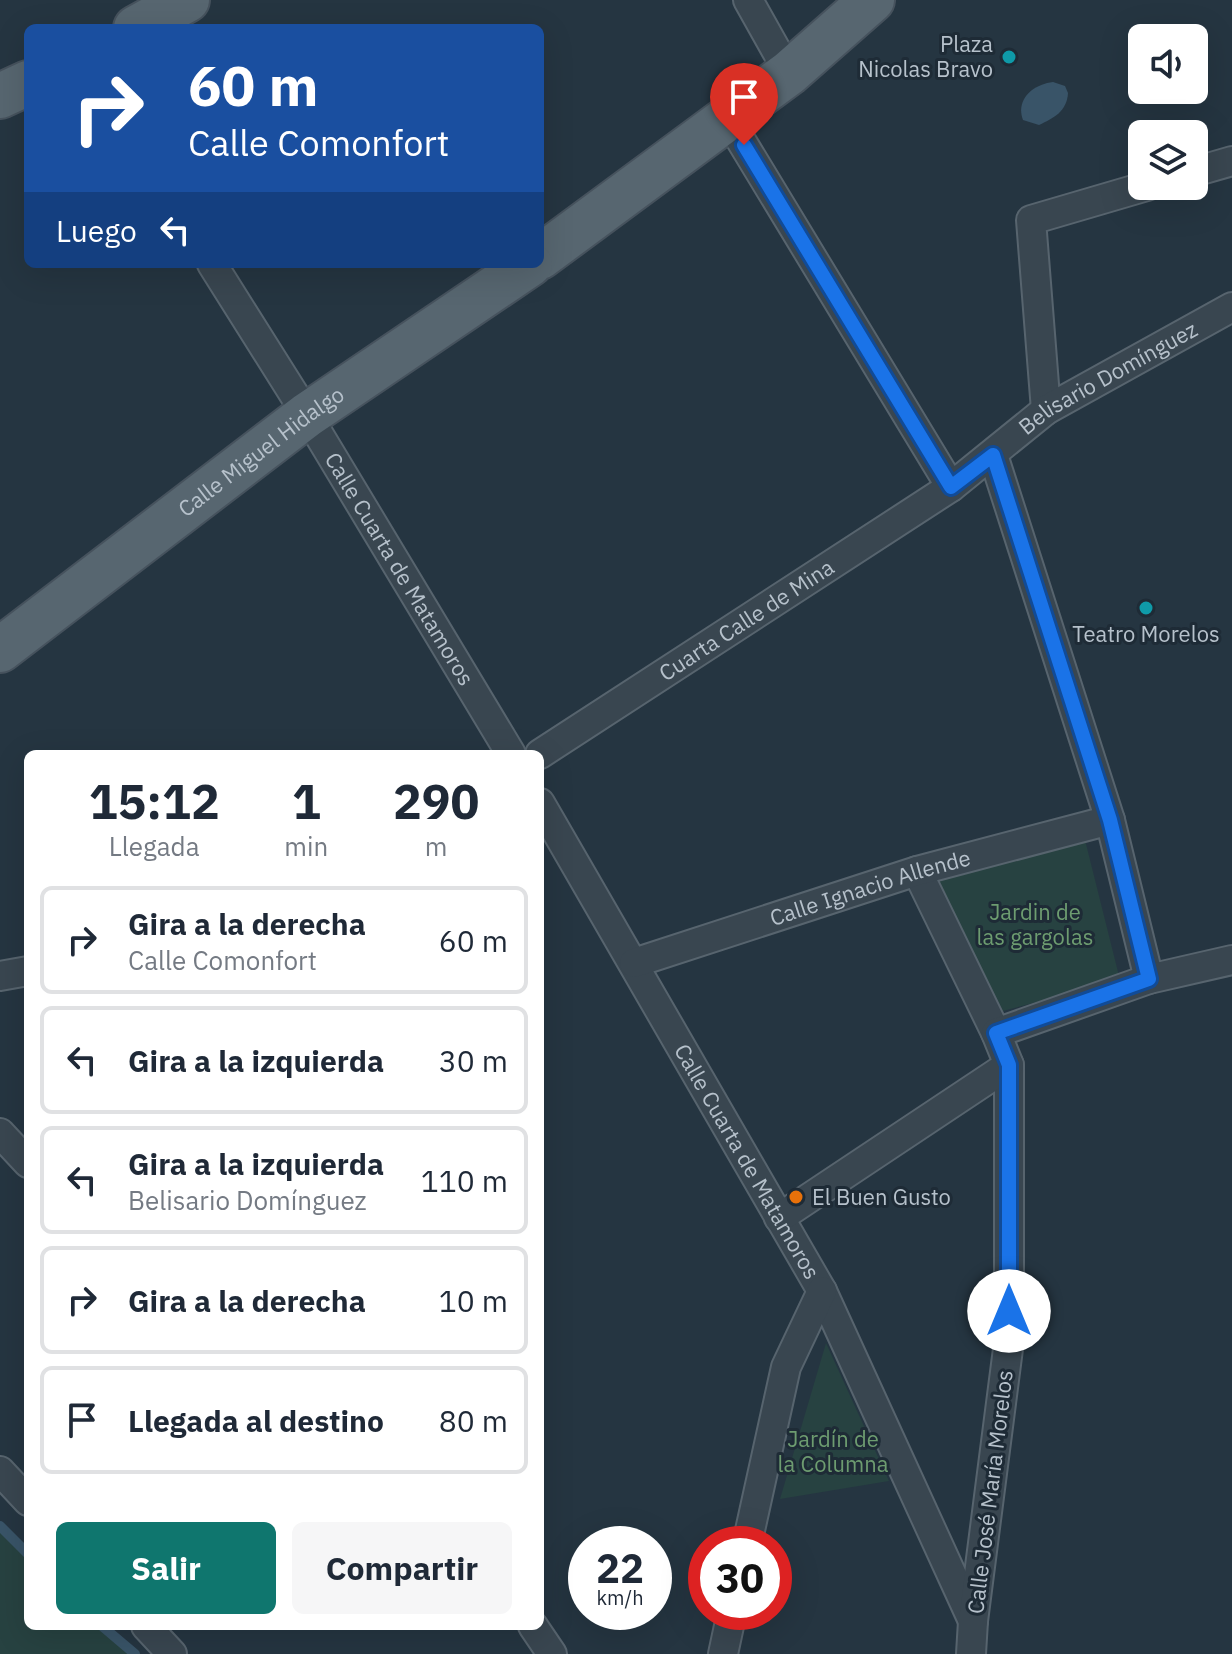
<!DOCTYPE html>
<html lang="es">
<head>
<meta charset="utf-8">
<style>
	body { margin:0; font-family:"IBM Plex Sans",sans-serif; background:#f6f6f7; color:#1f2937; height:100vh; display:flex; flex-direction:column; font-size:30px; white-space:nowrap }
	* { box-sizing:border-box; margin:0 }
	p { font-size:26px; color:#747a83 }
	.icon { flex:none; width:44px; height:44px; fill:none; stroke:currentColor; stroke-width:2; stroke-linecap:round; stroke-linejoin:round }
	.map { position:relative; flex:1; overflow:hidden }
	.panel { position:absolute; left:24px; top:750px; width:520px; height:880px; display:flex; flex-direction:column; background:#fff; border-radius:12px; box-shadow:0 8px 32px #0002 }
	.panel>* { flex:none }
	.guide { position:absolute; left:24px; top:24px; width:520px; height:244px; border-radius:12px; box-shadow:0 8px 32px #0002; background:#1a4fa0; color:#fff; overflow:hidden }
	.fabs { position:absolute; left:1128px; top:24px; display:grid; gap:16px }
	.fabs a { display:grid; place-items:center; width:80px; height:80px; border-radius:12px; background:#fff; box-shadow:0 8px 32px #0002; font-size:40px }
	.speed { position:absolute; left:568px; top:1526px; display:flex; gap:16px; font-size:40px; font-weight:700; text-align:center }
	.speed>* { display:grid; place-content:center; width:104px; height:104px; border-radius:50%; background:#fff; box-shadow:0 8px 32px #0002; line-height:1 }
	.speed small { font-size:20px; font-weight:400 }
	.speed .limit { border:12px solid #d22; background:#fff; color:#111 }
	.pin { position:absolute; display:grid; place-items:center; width:68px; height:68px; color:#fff; margin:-82px -34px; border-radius:50% 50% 50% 0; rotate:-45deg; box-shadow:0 0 8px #0007 }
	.pin .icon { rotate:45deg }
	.me { position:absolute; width:88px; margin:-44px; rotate:0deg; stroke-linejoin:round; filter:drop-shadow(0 0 6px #0008) }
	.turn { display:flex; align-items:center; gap:28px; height:168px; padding:0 32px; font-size:36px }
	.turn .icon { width:104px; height:104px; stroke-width:2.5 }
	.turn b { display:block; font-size:56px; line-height:68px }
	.then { display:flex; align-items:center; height:76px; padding:0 32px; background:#0003; gap:16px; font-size:30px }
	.eta { display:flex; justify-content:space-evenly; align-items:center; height:136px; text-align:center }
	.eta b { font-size:48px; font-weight:700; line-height:56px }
	.primary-button { display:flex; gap:16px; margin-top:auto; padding:16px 32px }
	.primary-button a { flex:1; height:92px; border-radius:12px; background:#0f766e; color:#fff; font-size:32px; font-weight:700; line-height:92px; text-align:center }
	.primary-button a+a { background:#f6f6f7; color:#1f2937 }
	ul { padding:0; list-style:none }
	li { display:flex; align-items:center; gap:24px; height:108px; margin:0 16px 12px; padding:0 16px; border:4px solid #e0e1e3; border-radius:12px }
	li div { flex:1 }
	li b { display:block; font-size:30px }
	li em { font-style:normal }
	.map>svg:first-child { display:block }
	.green { fill:#274241 }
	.water { fill:#395468 }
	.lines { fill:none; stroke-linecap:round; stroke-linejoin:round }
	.stream { stroke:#395468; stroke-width:10 }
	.minor-casing { stroke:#57646e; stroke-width:32 }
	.primary-casing { stroke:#46525d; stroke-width:48 }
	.minor { stroke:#394650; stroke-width:28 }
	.primary { stroke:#576670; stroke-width:44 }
	.route-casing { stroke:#114b97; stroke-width:20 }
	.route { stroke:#1a73e8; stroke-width:14 }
	.culture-dot { fill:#0f9aa8; stroke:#1e2b36; stroke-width:3 }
	.food-dot { fill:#e8710a; stroke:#1e2b36; stroke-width:3 }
	.labels { text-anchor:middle; stroke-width:6; stroke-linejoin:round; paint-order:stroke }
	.poi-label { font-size:22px; fill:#b6c1cb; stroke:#1e2b36; text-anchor:end }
	.street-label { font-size:22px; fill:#b6c1cb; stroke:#1e2b36 }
	.park-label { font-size:22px; fill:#6d9c70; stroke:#1e2b36 }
</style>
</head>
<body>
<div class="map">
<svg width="1232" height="1654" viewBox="0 0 1232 1654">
	<rect width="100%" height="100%" fill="#253541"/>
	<!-- green -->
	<g class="green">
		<polygon points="1085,840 1120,980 1003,1011 934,880"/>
		<polygon points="826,1343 889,1481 780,1499"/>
		<polygon points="0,1526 28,1554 28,1626 102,1626 135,1654 0,1654"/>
	</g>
	<!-- water -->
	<path class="water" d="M 1053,82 L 1065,86 L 1068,93 C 1067,111 1054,118 1039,125 L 1023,120 C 1015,99 1034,84 1053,82 Z"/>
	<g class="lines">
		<!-- stream -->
		<g class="stream">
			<polyline points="0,1526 28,1554"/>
			<polyline points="102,1626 135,1654"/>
		</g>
		<!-- minor casing -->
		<g class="minor-casing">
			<g id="minor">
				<polyline points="748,0 789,73"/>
				<polyline points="728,119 951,487"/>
				<polyline points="1194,172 1232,161"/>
				<path id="s1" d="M 212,264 L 307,415 L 511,754"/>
				<polyline points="1046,410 1031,220 1147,186"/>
				<polyline points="993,455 1110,820 1149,979"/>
				<path id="s2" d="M 540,754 L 951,487 L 1046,410 L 1232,307"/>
				<path id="s3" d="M 540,803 L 822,1291 L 973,1621"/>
				<polyline points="917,871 996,1033 1009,1065 1009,1341 973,1621 971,1654"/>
				<path id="s4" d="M 634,963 L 917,871 L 1110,820"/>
				<polyline points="0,976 28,971"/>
				<polyline points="996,1033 1149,979 1232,960"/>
				<polyline points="0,1133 28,1163"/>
				<polyline points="779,1218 1009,1065"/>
				<polyline points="0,1471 28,1501"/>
				<polyline points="747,1544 786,1367 822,1291"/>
				<polyline points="146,1626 172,1654"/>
				<polyline points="533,1626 552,1654"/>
				<polyline points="723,1654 732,1612"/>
			</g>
		</g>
		<!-- primary casing -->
		<g class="primary-casing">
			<g id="primary">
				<polyline points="136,28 187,0"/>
				<polyline points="0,96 28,83"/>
				<polyline points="540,257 789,73 872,0"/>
				<path id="s5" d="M 0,650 L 307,415 L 530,264"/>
			</g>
		</g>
		<!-- minor -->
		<use href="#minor" class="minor"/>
		<!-- primary -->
		<use href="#primary" class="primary"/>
	</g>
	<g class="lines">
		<!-- route casing -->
		<g class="route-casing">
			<polyline id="route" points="744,145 951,487 993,455 1110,820 1149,979 996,1033 1009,1065 1009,1311"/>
		</g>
		<!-- route -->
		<use href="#route" class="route"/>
	</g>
	<!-- markers -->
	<g class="culture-dot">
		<circle cx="1009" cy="57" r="8"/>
		<circle cx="1146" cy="608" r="8"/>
	</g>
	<circle class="food-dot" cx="796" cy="1197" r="8"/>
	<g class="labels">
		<!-- poi labels -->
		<g class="poi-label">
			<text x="993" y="52">Plaza<tspan x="993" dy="25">Nicolas Bravo</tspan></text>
			<text x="1146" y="642" text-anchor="middle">Teatro Morelos</text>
			<text x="812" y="1205" text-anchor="start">El Buen Gusto</text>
		</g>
		<!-- street labels -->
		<g class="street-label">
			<text dy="8" stroke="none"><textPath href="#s2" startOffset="682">Belisario Domínguez</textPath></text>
			<text dy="8" stroke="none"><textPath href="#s5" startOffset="328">Calle Miguel Hidalgo</textPath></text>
			<text dy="8" stroke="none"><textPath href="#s1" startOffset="358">Calle Cuarta de Matamoros</textPath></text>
			<text dy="8" stroke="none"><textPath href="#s2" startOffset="246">Cuarta Calle de Mina</textPath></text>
			<text dy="8" stroke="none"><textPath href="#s4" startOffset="248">Calle Ignacio Allende</textPath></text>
			<text dy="8" stroke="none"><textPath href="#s3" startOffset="414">Calle Cuarta de Matamoros</textPath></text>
			<text transform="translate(990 1492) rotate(-83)" y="8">Calle José María Morelos</text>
		</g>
		<!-- park labels -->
		<g class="park-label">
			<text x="1035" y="920">Jardin de<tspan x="1035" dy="25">las gargolas</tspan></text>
			<text x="833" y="1447">Jardín de<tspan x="833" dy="25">la Columna</tspan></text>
		</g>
	</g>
</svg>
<div class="fabs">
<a><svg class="icon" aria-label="sound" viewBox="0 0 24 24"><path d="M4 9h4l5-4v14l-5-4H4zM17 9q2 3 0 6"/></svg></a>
<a><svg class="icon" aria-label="layers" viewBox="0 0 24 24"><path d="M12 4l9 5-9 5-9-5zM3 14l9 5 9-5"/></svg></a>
</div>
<div class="speed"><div>22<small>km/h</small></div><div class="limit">30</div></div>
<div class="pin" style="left:744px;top:145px;background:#d93025"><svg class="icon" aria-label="arrive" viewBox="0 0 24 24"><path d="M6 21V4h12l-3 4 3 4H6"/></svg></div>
<svg class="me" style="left:1009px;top:1311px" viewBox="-20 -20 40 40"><circle r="19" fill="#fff"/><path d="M0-13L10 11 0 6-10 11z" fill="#1a73e8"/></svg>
<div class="guide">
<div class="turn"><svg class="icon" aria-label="right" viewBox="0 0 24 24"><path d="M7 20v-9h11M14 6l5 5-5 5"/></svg><div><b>60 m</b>Calle Comonfort</div></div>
<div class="then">Luego<svg class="icon" aria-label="left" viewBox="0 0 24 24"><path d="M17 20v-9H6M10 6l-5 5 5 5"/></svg></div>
</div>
<section class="panel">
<div class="eta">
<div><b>15:12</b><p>Llegada</p></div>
<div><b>1</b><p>min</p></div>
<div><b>290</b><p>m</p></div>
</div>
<ul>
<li><svg class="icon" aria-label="right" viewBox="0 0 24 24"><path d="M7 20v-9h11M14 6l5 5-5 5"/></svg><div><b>Gira a la derecha</b><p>Calle Comonfort</p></div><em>60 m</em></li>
<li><svg class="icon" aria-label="left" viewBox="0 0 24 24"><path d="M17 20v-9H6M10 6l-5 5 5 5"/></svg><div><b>Gira a la izquierda</b></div><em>30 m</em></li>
<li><svg class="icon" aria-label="left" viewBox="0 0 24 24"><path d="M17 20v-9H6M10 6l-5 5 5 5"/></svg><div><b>Gira a la izquierda</b><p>Belisario Domínguez</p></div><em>110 m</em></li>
<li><svg class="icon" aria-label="right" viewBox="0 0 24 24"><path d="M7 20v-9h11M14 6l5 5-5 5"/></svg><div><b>Gira a la derecha</b></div><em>10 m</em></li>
<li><svg class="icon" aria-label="arrive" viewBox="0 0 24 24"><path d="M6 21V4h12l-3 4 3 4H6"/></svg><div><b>Llegada al destino</b></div><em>80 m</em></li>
</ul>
<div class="primary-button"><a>Salir</a><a>Compartir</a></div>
</section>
</div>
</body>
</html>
